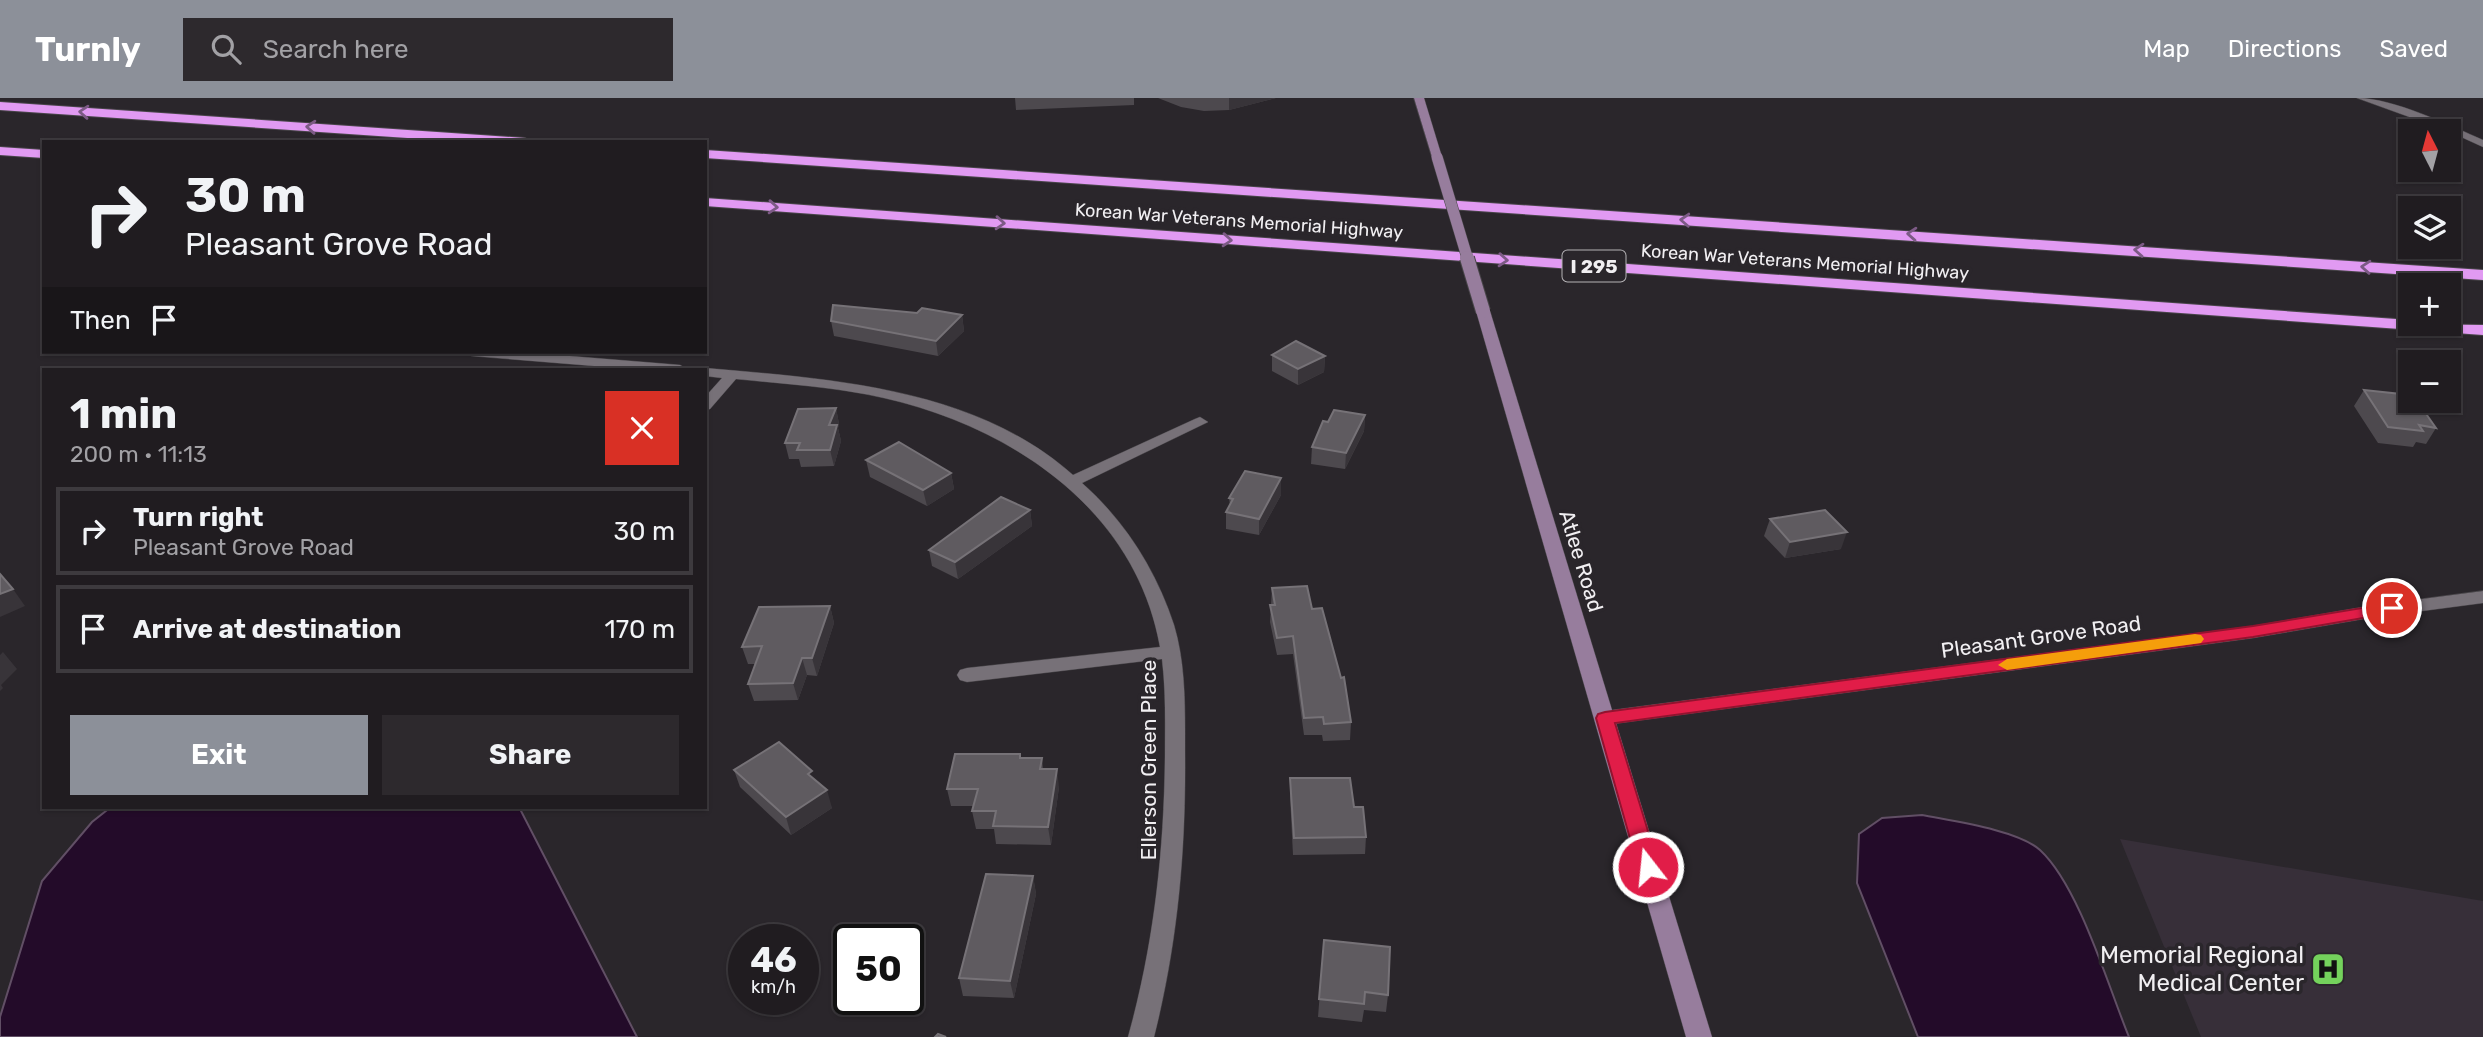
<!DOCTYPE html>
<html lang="en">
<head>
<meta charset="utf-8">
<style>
	body { margin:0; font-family:Rubik,sans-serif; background:#2d292d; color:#f1f3f6; height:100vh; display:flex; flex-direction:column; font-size:26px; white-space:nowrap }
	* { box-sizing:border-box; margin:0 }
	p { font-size:23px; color:#a2a1a5 }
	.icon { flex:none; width:38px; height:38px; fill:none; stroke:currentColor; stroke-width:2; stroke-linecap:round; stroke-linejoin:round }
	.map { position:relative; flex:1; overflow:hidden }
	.details { position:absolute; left:42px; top:270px; width:665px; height:441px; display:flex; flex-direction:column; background:#201c20; border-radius:0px; box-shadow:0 2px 5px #0004,0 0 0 2px #3d3a3e }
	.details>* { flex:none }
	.banner { position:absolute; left:42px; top:42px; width:665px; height:214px; border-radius:0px; box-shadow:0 2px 5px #0004,0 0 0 2px #3d3a3e; background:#201c20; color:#f1f3f6; overflow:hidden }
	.needle { width:46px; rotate:354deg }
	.buttons { position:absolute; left:2398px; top:21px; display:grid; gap:14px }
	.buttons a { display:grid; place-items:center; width:63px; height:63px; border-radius:0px; background:#201c20; box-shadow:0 2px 5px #0004,0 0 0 2px #3d3a3e; font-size:35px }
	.speed { position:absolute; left:728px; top:826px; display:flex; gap:14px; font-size:35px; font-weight:700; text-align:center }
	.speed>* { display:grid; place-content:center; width:91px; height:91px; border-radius:50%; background:#201c20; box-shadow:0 2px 5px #0004,0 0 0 2px #3d3a3e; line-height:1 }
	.speed small { font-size:18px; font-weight:400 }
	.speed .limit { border:4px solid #111; border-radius:10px; background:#fff; color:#111 }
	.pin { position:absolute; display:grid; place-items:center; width:60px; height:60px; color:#fff; margin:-30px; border:4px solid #fff; border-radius:50%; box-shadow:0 2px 7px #0007 }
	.me { position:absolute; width:77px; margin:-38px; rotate:344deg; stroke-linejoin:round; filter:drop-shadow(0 0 5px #0008) }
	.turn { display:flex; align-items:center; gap:24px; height:147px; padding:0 28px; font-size:32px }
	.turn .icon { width:91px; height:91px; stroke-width:2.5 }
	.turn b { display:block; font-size:49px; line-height:60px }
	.then { display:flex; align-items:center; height:66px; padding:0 28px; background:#0003; gap:14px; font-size:26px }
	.round { display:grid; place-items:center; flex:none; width:74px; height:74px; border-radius:0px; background:#2d292d }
	.head { display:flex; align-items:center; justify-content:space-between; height:119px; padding:0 28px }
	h1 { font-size:42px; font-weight:700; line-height:52px }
	.primary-button { display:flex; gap:14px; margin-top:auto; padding:14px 28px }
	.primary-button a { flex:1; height:80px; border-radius:0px; background:#8c9099; color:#fff; font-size:28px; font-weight:700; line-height:80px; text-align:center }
	.primary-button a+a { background:#2d292d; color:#f1f3f6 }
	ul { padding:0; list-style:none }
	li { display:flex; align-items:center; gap:21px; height:88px; margin:0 14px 10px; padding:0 14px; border:4px solid #3d3a3e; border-radius:0px }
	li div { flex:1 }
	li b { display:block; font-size:26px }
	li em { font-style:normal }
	header { display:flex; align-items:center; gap:42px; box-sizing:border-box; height:98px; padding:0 35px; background:#8c9099; color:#fff }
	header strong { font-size:33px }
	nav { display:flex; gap:38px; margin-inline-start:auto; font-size:24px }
	.search { width:490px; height:63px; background:#2d292d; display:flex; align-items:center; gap:18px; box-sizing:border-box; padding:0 24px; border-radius:0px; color:#a2a1a5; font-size:26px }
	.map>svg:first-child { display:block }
	.built { fill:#372f39 }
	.water { fill:#230b29; stroke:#614f65; stroke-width:2 }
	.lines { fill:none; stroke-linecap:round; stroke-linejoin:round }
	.street-casing { stroke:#484549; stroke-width:1 }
	.secondary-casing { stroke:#484549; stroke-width:1 }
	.highway-casing { stroke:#484549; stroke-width:2 }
	.street { fill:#777178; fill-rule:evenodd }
	.secondary { fill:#977d9d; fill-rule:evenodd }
	.highway { fill:#e19af2; fill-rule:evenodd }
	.secondary-bridge-far1-casing { stroke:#484549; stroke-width:12; stroke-linecap:butt }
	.secondary-bridge-casing { stroke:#484549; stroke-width:16; stroke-linecap:butt }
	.secondary-bridge-far1 { stroke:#977d9d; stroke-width:11 }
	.secondary-bridge { stroke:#977d9d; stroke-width:14 }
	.wall { fill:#4d494e }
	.shaded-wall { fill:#383439 }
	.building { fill:#5f5b60; stroke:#767277; stroke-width:2 }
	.oneway { stroke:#7c5a85 }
	.route { fill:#e11d48; stroke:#92132f; stroke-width:2 }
	.slow { fill:#f59e0b }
	.labels { text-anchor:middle; stroke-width:7; stroke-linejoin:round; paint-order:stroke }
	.far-street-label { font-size:18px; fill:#f1eff2; stroke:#2a262b }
	.shield { fill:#2a262b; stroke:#b5b3b6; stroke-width:2 }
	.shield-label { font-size:19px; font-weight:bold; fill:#f1eff2 }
	.street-label { font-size:21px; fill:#f1eff2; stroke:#2a262b }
	.near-poi-label { font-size:24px; fill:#f1eff2; stroke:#2a262b; text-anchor:end }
</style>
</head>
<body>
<header>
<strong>Turnly</strong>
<div class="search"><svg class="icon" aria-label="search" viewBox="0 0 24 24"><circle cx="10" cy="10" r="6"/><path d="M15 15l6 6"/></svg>Search here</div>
<nav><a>Map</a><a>Directions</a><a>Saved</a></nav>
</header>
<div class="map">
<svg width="2483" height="939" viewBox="0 0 2483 939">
	<rect width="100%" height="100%" fill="#2a262b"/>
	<!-- built -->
	<polygon class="built" points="2120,741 2483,803 2483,939 2201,939"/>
	<!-- water -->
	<g class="water">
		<polygon points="111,709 519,709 637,939 0,939 0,919 42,783 92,724"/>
		<path d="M 1922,717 C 1952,723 2018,732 2040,752 C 2079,788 2108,888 2129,939 L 1918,939 L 1857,785 L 1859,736 L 1882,720 Z"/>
	</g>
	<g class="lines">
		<!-- street casing -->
		<g class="street-casing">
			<g id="street">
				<path d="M 2357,0 C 2393,0 2449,27 2483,42 L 2483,49 L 2448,33 Z"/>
				<polygon points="465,254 521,254 680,267 687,271 631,271 472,258"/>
				<path d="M 705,270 C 830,281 974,289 1073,377 L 1195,321 L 1200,319 L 1208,324 L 1082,385 C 1125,423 1156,472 1174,527 C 1186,567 1185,611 1185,653 C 1186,751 1178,844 1154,939 L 1128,939 C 1154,846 1164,754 1165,658 C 1165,626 1166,594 1162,561 L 967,584 L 960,582 L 957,577 L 960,572 L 967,570 L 1160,549 C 1136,412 1012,329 884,300 C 836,289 786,286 736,281 L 710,311 L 705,312 L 705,299 L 722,280 L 705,278 L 705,271 L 700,271 Z"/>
				<polygon points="2483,493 2483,505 2369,520 2253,540 1605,627 1598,625 1595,620 1598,615 1605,613 2253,528 2369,508"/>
			</g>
		</g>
		<!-- secondary casing -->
		<g class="secondary-casing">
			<g id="secondary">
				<polygon points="1414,0 1424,0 1442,59 1441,61 1432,59"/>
				<polygon points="1483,209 1490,213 1712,939 1686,939 1476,213"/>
			</g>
		</g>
		<!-- highway casing -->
		<g class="highway-casing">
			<g id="highway">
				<polygon points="0,4 525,40 531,44 466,44 0,12"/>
				<polygon points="0,49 44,52 44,60 0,57"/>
				<polygon points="705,52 2483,172 2483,182 705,60"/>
				<polygon points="705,100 2410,222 2410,226 2483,227 2483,237 705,108"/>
			</g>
		</g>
		<!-- street -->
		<use href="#street" class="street"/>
		<!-- secondary -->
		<use href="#secondary" class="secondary"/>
		<!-- highway -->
		<use href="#highway" class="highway"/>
		<!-- secondary-bridge-far1 casing -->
		<g class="secondary-bridge-far1-casing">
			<polyline id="secondary-bridge-far1" points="1437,59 1468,162"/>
		</g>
		<!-- secondary-bridge casing -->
		<g class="secondary-bridge-casing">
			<polyline id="secondary-bridge" points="1467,160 1483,213"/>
		</g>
		<!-- secondary-bridge-far1 -->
		<use href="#secondary-bridge-far1" class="secondary-bridge-far1"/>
		<!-- secondary-bridge -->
		<use href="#secondary-bridge" class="secondary-bridge"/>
	</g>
	<!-- wall -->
	<g class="wall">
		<polygon points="1015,0 1134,0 1134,7 1016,12"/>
		<polygon points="1158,0 1276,0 1229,12 1204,13 1181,9"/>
		<polygon points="962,217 964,233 938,258 834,238 831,223"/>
		<polygon points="1272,257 1325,258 1324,274 1298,287 1272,273"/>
		<polygon points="2364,292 2436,330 2426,346 2416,344 2413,349 2378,345 2354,308"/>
		<polygon points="836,310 839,326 838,330 841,343 834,368 801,369 799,361 789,361 785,345"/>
		<polygon points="1365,317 1364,333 1345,371 1311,366 1312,349 1328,324"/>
		<polygon points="866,362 951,375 954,391 927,408 870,379"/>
		<polygon points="1281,380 1281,397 1259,437 1226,431 1226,414 1230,408 1229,400"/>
		<polygon points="1030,412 1032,428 958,481 932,468 929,452"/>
		<polygon points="1770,421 1841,451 1785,460 1764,438"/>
		<polygon points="1272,490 1312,511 1351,624 1350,642 1323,643 1322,637 1304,637 1293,556 1277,557 1270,524"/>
		<polygon points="830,508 834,525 817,578 807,577 798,602 754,603 748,586 756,566 748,566 742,549"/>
		<polygon points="1021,660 1042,660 1043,671 1059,689 1051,747 996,746 994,731 976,731 972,713 973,708 951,708 947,691"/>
		<polygon points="734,672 815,682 832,710 791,737 740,689"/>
		<polygon points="1290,680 1354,709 1366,739 1365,756 1293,757 1290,698"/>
		<polygon points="1033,778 1036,796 1014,900 963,898 959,880"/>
		<polygon points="1324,842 1388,897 1386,914 1364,912 1362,924 1318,919"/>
	</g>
	<!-- shaded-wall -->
	<g class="shaded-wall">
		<polygon points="1229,0 1276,0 1229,12"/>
		<polygon points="962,217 964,233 938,258 936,243"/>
		<polygon points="1325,258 1324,274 1298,287 1298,271"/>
		<polygon points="836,310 839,326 838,330 841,343 834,368 830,352 829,327"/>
		<polygon points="1365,317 1364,333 1345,371 1346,355"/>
		<polygon points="951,375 954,391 927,408 923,392"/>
		<polygon points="1281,380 1281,397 1259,437 1259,421"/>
		<polygon points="1030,412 1032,428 958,481 955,464"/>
		<polygon points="1847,434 1841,451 1785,460 1790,444"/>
		<polygon points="13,491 25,508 0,519 0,496"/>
		<polygon points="830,508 834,525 817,578 812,560"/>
		<polygon points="3,554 17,571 1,587 3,590 0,593 0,557"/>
		<polygon points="802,560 807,577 798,602 793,585"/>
		<polygon points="1057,671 1059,689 1051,747 1048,729"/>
		<polygon points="827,692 832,710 791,737 786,719"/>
		<polygon points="1033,778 1036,796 1014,900 1010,883"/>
	</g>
	<!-- building -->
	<g class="building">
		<polygon points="833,207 917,215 922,210 962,217 936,243 831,223"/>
		<polygon points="1296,243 1325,258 1298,271 1272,257"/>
		<polygon points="2364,292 2410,297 2410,303 2417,303 2436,330 2419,327 2423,333 2388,329"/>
		<polygon points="836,310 829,327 837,327 830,352 797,352 800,345 785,345 798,311"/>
		<polygon points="1334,312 1365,317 1346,355 1312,349 1323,323 1328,324"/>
		<polygon points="899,344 951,375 923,392 866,362"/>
		<polygon points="1245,373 1281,380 1259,421 1226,414 1233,401 1229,400"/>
		<polygon points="1001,399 1030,412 955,464 929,452"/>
		<polygon points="1825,412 1847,434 1790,444 1770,421"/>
		<polygon points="0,476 13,491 0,496"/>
		<polygon points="1307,488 1312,511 1322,510 1341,580 1344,579 1351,624 1324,626 1323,619 1304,620 1293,538 1277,540 1270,507 1275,507 1272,490"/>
		<polygon points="830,508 812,560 802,560 793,585 748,586 762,548 742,549 759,509"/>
		<polygon points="779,644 812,673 808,676 827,692 786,719 734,672"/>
		<polygon points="955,656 1020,656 1020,660 1042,660 1040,671 1057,671 1048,729 993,728 996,713 972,713 978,691 947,691"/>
		<polygon points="1290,680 1350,680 1354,709 1363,709 1366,739 1294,740"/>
		<polygon points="986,776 1033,778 1010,883 959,880"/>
		<polygon points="1324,842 1390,849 1388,897 1365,894 1364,906 1319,901"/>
		<polygon points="938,936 946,939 935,939"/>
	</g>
	<!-- one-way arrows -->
	<defs><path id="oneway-chevron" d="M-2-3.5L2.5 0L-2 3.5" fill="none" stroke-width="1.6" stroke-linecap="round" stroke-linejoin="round" transform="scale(1.75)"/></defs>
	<g class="oneway">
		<use href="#oneway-chevron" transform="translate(84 14) rotate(-176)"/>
		<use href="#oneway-chevron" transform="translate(311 29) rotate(-176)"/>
		<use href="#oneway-chevron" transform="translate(773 109) rotate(4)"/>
		<use href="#oneway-chevron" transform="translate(1685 122) rotate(-177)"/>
		<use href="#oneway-chevron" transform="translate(1000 125) rotate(4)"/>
		<use href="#oneway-chevron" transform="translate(1912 136) rotate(-176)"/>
		<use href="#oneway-chevron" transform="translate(1227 142) rotate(4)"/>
		<use href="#oneway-chevron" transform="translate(2139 152) rotate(-176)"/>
		<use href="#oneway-chevron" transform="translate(1503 162) rotate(4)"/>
		<use href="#oneway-chevron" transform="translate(2366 169) rotate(-176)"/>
	</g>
	<!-- route -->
	<polygon class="route" points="2392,505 2400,510 2398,514 2253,539 1615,625 1659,769 1656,775 1648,778 1641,775 1638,769 1596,620 1598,616 1605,614 2253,528"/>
	<!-- slow -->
	<polygon class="slow" points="2195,536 2201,537 2204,541 2201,545 2007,572 1998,567 2007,561"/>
	<!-- icons -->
	<defs>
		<g id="hospital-square" transform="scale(1.75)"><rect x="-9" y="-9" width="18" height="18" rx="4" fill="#74d25c" stroke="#2a262b"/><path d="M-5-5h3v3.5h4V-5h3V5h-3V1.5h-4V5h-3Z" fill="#111"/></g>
	</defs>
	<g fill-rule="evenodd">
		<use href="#hospital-square" x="2328" y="871"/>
	</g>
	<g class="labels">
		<!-- far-street labels -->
		<g class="far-street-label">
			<text transform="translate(1239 123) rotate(4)" y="6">Korean War Veterans Memorial Highway</text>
			<text transform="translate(1805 164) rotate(4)" y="6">Korean War Veterans Memorial Highway</text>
		</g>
		<!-- shield labels -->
		<rect class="shield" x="1562.5" y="152.5" width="63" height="31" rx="5"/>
		<g class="shield-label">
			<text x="1594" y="175">I 295</text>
		</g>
		<!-- street labels -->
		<g class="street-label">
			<text transform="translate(1581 463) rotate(73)" y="7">Atlee Road</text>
			<text transform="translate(2041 539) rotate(-8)" y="7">Pleasant Grove Road</text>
			<text transform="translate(1149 662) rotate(-90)" y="7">Ellerson Green Place</text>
		</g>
		<!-- near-poi labels -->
		<g class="near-poi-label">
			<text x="2304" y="865">Memorial Regional<tspan x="2304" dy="28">Medical Center</tspan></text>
		</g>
	</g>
</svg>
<div class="buttons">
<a><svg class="needle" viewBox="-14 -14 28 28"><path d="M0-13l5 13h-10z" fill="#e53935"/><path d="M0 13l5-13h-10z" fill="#a2a1a5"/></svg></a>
<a><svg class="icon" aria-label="layers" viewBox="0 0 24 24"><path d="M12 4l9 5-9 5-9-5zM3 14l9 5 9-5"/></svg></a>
<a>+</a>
<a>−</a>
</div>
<div class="speed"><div>46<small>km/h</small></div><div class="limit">50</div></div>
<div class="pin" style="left:2392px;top:510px;background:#d93025"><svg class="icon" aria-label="arrive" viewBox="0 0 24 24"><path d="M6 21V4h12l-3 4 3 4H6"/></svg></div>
<svg class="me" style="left:1648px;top:769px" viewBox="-20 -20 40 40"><circle r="17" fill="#e11d48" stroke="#fff" stroke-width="3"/><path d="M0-11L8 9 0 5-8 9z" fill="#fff"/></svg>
<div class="banner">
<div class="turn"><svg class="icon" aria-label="right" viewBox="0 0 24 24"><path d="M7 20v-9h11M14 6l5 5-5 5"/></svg><div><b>30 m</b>Pleasant Grove Road</div></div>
<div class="then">Then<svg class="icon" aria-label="arrive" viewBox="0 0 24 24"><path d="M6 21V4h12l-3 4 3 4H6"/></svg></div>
</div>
<section class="details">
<div class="head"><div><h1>1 min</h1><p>200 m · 11:13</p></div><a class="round" style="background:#d93025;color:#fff"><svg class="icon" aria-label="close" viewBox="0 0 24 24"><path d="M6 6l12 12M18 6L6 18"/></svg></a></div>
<ul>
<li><svg class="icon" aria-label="right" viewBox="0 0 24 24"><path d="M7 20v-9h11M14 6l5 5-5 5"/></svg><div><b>Turn right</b><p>Pleasant Grove Road</p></div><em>30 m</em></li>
<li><svg class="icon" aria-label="arrive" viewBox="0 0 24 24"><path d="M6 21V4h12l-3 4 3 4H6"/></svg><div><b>Arrive at destination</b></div><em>170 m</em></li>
</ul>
<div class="primary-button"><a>Exit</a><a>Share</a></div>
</section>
</div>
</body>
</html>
